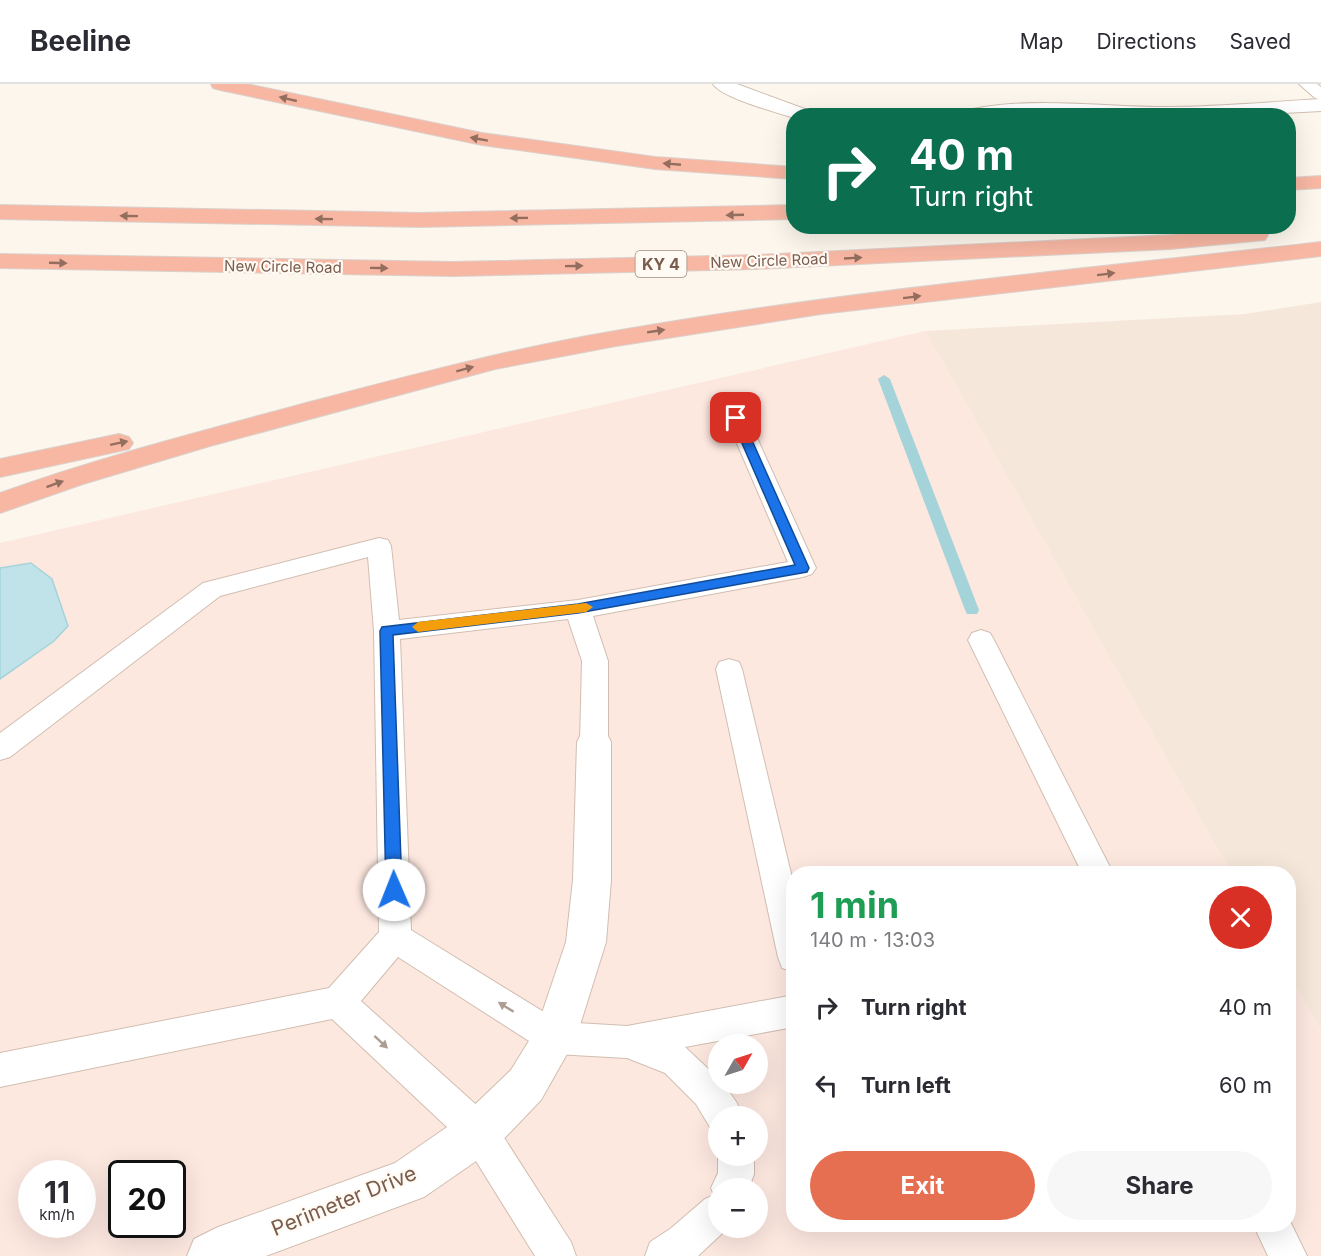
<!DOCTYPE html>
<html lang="en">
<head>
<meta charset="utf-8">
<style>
	body { margin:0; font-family:Inter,sans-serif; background:#f7f7f7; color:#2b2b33; height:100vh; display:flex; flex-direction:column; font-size:22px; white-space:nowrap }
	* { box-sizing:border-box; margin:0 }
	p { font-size:20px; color:#7c7c81 }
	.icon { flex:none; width:33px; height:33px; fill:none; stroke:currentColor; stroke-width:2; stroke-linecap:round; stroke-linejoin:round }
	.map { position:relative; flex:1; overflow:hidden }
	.side { position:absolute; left:786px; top:782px; width:510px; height:366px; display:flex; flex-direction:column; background:#fff; border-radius:24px; box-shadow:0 6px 24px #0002 }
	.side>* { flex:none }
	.hud { position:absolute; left:786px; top:24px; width:510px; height:126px; border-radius:24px; box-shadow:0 6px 24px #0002; background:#0b6e4f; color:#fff; overflow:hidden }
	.needle { width:39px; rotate:51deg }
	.tools { position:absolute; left:708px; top:950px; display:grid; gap:12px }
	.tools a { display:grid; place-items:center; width:60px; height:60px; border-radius:50%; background:#fff; box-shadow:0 6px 24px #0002; font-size:30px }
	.speed { position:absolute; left:18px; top:1076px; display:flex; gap:12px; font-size:30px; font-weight:700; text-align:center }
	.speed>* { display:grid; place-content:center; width:78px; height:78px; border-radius:50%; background:#fff; box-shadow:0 6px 24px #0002; line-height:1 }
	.speed small { font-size:15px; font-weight:400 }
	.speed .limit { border:3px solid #111; border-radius:9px; background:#fff; color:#111 }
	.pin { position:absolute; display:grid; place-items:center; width:51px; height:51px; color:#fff; margin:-26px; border-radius:12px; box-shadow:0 3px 9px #0006 }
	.me { position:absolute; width:66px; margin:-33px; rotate:359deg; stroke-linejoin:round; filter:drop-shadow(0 0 4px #0008) }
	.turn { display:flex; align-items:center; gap:21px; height:126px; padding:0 24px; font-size:27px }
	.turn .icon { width:78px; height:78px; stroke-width:2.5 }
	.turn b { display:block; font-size:42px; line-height:51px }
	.round { display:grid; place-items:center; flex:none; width:63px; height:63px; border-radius:32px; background:#f7f7f7 }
	.summary { display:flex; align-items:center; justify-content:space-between; height:102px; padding:0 24px }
	h1 { font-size:36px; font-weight:700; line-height:45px; color:#1e9e55 }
	.primary-button { display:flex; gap:12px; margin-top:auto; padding:12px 24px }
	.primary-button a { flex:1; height:69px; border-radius:36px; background:#e76f51; color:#fff; font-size:24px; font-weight:700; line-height:69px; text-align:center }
	.primary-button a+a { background:#f7f7f7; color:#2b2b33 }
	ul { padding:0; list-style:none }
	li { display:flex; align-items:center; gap:18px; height:78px; padding:0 24px }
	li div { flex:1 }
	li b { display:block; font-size:22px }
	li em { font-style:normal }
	header { display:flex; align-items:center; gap:36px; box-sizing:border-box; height:84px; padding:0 30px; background:#fff; border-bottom:2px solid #e1e1e2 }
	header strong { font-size:28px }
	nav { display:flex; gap:33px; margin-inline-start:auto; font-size:21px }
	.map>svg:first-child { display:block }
	.residential { fill:#f5e8da }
	.commercial { fill:#fde8e0; fill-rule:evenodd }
	.water { fill:#bfe3e8; stroke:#a5d3da; stroke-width:1.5 }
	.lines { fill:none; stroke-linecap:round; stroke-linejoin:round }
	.stream { fill:#a5d3da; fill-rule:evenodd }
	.service-casing { stroke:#d1beb0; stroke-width:2 }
	.minor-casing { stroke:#d1beb0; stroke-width:2 }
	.motorway-casing { stroke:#dad1cd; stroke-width:2 }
	.service { fill:#fff; fill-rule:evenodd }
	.minor { fill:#fff; fill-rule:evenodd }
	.motorway { fill:#f7b7a3; fill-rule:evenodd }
	.oneway { fill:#936e5e }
	.oneway2 { fill:#af9d94 }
	.route { fill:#1a73e8; stroke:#114b97; stroke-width:1.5 }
	.slow { fill:#f59e0b }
	.labels { text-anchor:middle; stroke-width:4.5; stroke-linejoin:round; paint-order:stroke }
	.far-street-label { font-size:15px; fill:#7a5c4d; stroke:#fffaf3 }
	.shield { fill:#fffaf3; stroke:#a28b7f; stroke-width:1.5 }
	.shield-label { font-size:16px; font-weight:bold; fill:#7a5c4d }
	.near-street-label { font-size:21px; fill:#7a5c4d; stroke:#fffaf3 }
</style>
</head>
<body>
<header>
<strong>Beeline</strong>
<nav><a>Map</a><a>Directions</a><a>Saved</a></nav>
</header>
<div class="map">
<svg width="1321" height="1172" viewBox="0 0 1321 1172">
	<rect width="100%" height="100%" fill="#fdf6ec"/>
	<!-- residential -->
	<polygon class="residential" points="1321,218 1321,947 1289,890 1288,789 1231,789 925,247 1245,230"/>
	<!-- commercial -->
	<path class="commercial" d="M 925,247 L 1231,789 L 794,789 L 794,1140 L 1288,1140 L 1289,890 L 1321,947 L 1321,1172 L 0,1172 L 0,459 ZM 718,960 L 758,960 L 758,999 L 718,999 ZM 718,1032 L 758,1032 L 758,1071 L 718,1071 ZM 32,1089 L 82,1089 L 82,1140 L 32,1140 ZM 122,1089 L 172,1089 L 172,1140 L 122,1140 ZM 718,1104 L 758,1104 L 758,1143 L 718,1143 Z"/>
	<!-- water -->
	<polygon class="water" points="31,479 52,495 68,542 54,557 0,595 0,484"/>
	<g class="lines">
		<!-- stream -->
		<polygon class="stream" points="884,291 890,295 979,526 977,530 967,530 965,526 878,295"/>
		<!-- service casing -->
		<g class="service-casing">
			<g id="service">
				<polygon points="1299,0 1317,0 1321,3 1321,16 1315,14"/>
				<polygon points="737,327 745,329 748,334 816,484 812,490 803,493 593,532 608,577 608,658 604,666 594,669 584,666 580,658 582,577 568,535 400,555 411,846 560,938 627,942 794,911 794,943 685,963 718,994 718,999 723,999 737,1019 742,1032 718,1032 718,1048 711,1045 696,1020 665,989 627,974 555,970 543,966 398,873 361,917 492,1035 571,1158 576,1172 535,1172 466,1061 332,935 0,1003 0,969 329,904 379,848 374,547 368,473 220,512 10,673 0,676 0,649 203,499 379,454 388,456 391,462 399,536 578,516 788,478 726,334 729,329"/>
				<polygon points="981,546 990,549 994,556 1113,789 1082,789 968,556 972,549"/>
				<polygon points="729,575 739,578 742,585 794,802 794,888 782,884 778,873 716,585 719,578"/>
				<polygon points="718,1069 754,1071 754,1090 749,1104 718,1104 718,1143 729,1143 698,1172 645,1172 650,1158 670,1145 705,1115 714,1111 711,1104 718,1089"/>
				<polygon points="1288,1133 1307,1172 1268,1172 1253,1140 1288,1140"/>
			</g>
		</g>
		<!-- minor casing -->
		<g class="minor-casing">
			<g id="minor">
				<path d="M 713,0 L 737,0 L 813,28 L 816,32 L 794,32 L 794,34 C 776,28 722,14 713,0 Z"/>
				<path d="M 1321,15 L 1321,27 L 1232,32 L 957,32 L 960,28 C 1027,11 1097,23 1165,23 C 1217,23 1269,18 1321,15 Z"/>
				<polygon points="594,644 606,648 611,658 611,796 606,858 576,954 541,1016 495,1064 424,1113 266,1172 187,1172 194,1155 218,1143 395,1079 463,1032 511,986 537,944 566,858 573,796 577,658 582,648"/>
			</g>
		</g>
		<!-- motorway casing -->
		<g class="motorway-casing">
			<g id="motorway">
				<polygon points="211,0 247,0 482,49 655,73 794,83 794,95 655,85 482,61 220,6 213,4"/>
				<polygon points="1321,92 1321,104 1288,106 1288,94"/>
				<polygon points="0,121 420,129 794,121 794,135 420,143 0,135"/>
				<polygon points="1257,144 1265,146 1268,151 1265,156 1170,165 756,185 453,192 0,184 0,170 453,178 756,171 1170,151"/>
				<path d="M 1321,158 L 1321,172 L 821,230 L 616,262 L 495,285 L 210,362 L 83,400 L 0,429 L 0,409 C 100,373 203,347 306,319 C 408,292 510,265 615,247 C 849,206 1086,185 1321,158 Z"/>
				<polygon points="119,350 129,353 133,359 129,365 0,393 0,375"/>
			</g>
		</g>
		<!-- service -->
		<use href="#service" class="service"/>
		<!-- minor -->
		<use href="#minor" class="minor"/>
		<!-- motorway -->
		<use href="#motorway" class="motorway"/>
	</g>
	<!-- one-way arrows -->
	<defs><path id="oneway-solid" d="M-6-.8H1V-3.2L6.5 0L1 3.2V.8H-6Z" transform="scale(1.5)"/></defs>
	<g class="oneway">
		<use href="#oneway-solid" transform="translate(288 15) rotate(-167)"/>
		<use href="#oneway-solid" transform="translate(479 55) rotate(-170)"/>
		<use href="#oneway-solid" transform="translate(672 80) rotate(-175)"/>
		<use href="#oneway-solid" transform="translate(735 131) rotate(178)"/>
		<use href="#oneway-solid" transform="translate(129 132) rotate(-179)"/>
		<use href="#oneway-solid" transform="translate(519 134) rotate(179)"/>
		<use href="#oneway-solid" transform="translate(324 135) rotate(-179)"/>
		<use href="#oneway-solid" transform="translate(853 174) rotate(-3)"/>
		<use href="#oneway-solid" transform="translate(58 179) rotate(2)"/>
		<use href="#oneway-solid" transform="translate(574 182) rotate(-1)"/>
		<use href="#oneway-solid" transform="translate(379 184) rotate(1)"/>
		<use href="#oneway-solid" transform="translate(1106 190) rotate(-7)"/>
		<use href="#oneway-solid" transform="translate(912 213) rotate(-7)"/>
		<use href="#oneway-solid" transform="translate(656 247) rotate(-9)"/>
		<use href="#oneway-solid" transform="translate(465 285) rotate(-15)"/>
		<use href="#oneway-solid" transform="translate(119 359) rotate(-12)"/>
		<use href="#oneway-solid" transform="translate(55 400) rotate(-20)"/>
	</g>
	<g class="oneway2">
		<use href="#oneway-solid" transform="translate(506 923) rotate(-148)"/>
		<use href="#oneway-solid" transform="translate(381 958) rotate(43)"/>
	</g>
	<!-- route -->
	<polygon class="route" points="736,330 742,334 809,484 807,488 578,529 393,551 402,806 399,811 394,813 388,811 386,806 380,547 382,543 578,520 795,481 731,334"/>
	<!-- slow -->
	<polygon class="slow" points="586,519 593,523 586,528 418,548 412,543 418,538"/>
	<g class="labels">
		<!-- far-street labels -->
		<g class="far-street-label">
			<text transform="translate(769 177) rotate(-2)" y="5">New Circle Road</text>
			<text transform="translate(283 183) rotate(1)" y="5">New Circle Road</text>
		</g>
		<!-- shield labels -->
		<rect class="shield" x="635.5" y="167" width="51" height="26" rx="4.5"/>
		<g class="shield-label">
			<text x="661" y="186">KY 4</text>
		</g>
		<!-- near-street labels -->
		<g class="near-street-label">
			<text transform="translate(344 1117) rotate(-22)" y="7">Perimeter Drive</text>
		</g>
	</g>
</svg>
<div class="tools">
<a><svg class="needle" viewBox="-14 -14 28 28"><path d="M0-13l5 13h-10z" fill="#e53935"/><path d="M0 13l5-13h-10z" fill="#7c7c81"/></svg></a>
<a>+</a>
<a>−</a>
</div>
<div class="speed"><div>11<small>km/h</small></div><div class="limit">20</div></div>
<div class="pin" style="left:736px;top:334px;background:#d93025"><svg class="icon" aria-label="arrive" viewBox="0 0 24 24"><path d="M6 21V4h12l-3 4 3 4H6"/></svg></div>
<svg class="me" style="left:394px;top:806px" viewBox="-20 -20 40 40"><circle r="19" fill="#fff"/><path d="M0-13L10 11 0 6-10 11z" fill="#1a73e8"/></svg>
<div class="hud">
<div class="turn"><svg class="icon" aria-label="right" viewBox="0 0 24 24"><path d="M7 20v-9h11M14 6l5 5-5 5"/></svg><div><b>40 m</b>Turn right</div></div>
</div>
<section class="side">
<div class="summary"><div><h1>1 min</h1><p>140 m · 13:03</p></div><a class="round" style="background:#d93025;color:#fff"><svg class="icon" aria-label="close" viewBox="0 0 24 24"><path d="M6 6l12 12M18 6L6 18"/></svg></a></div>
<ul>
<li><svg class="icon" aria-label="right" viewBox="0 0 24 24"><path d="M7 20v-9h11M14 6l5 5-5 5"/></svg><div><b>Turn right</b></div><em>40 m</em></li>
<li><svg class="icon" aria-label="left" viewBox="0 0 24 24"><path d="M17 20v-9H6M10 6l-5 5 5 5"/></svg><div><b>Turn left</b></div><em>60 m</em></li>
</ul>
<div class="primary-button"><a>Exit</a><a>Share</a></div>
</section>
</div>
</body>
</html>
